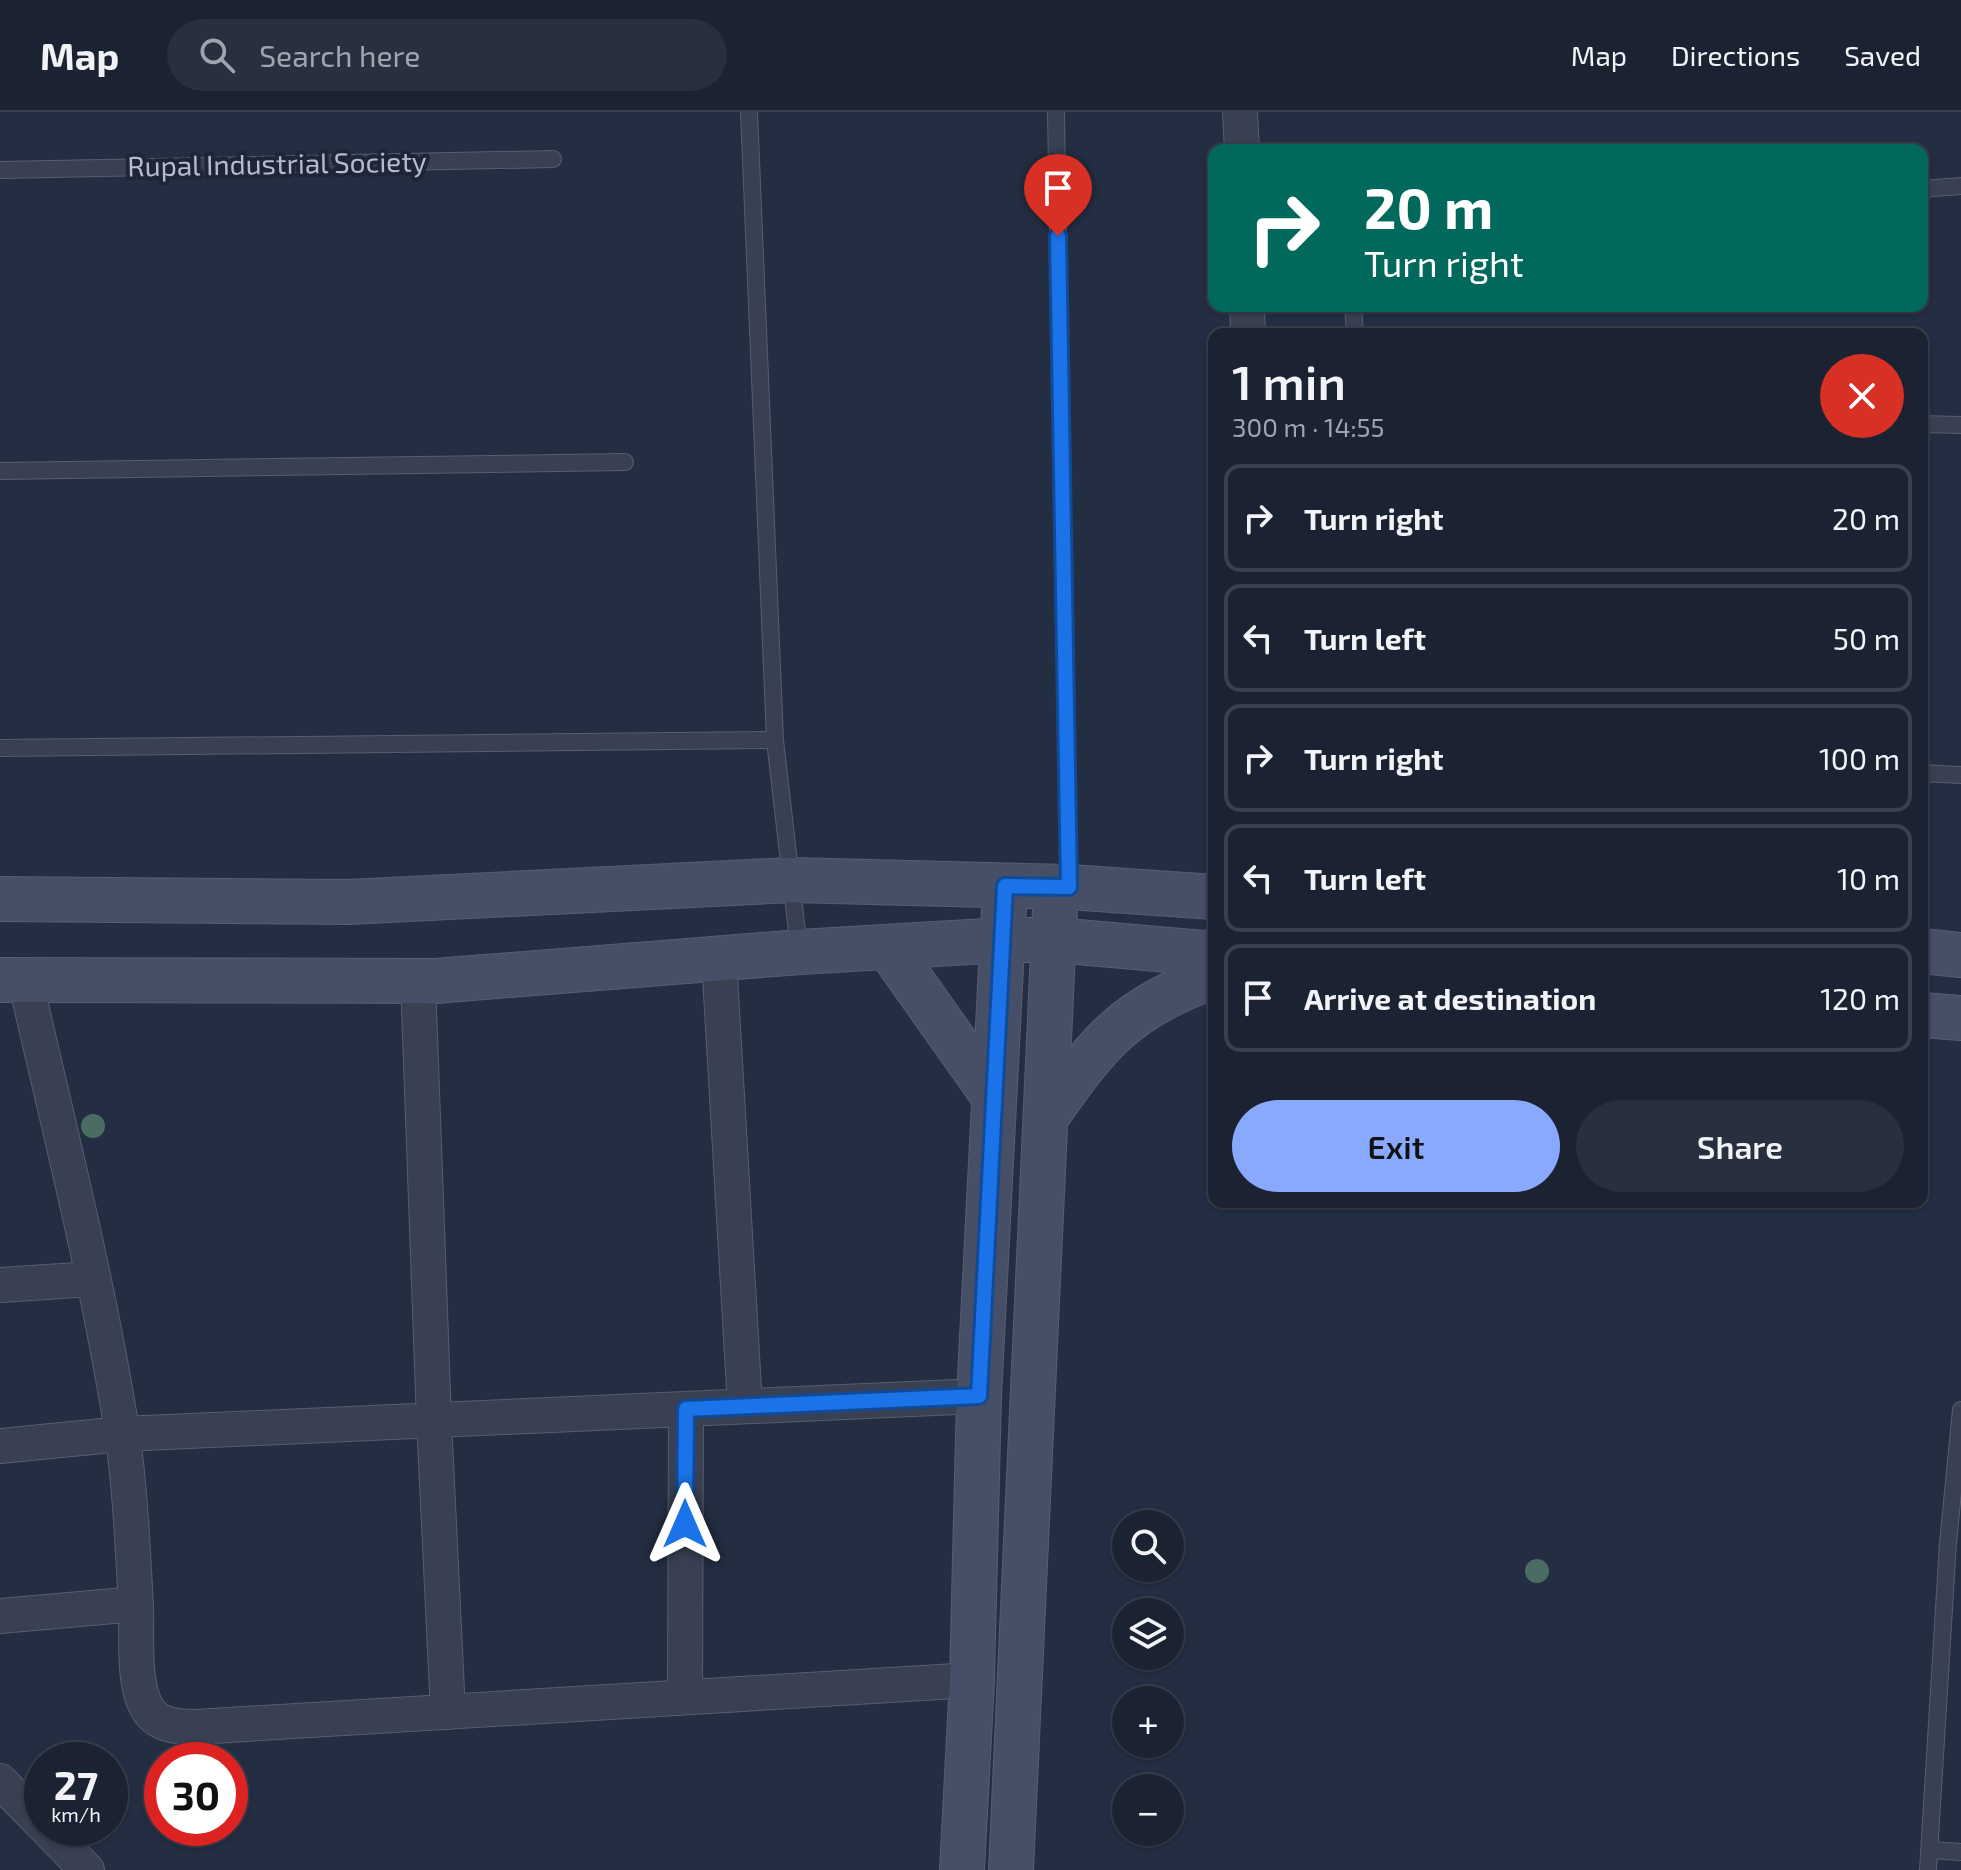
<!DOCTYPE html>
<html lang="en">
<head>
<meta charset="utf-8">
<style>
	body { margin:0; font-family:"Exo 2",sans-serif; background:#282f3e; color:#f1f3f6; height:100vh; display:flex; flex-direction:column; font-size:30px; white-space:nowrap }
	* { box-sizing:border-box; margin:0 }
	p { font-size:26px; color:#a0a4ac }
	.icon { flex:none; width:44px; height:44px; fill:none; stroke:currentColor; stroke-width:2; stroke-linecap:round; stroke-linejoin:round }
	.map { position:relative; flex:1; overflow:hidden }
	.side { position:absolute; left:1208px; top:216px; width:720px; height:880px; display:flex; flex-direction:column; background:#1b2232; border-radius:16px; box-shadow:0 2px 6px #0004,0 0 0 2px #393f4d }
	.side>* { flex:none }
	.top-card { position:absolute; left:1208px; top:32px; width:720px; height:168px; border-radius:16px; box-shadow:0 2px 6px #0004,0 0 0 2px #393f4d; background:#00695c; color:#fff; overflow:hidden }
	.buttons { position:absolute; left:1112px; top:1398px; display:grid; gap:16px }
	.buttons a { display:grid; place-items:center; width:72px; height:72px; border-radius:50%; background:#1b2232; box-shadow:0 2px 6px #0004,0 0 0 2px #393f4d; font-size:40px }
	.speed { position:absolute; left:24px; top:1630px; display:flex; gap:16px; font-size:40px; font-weight:700; text-align:center }
	.speed>* { display:grid; place-content:center; width:104px; height:104px; border-radius:50%; background:#1b2232; box-shadow:0 2px 6px #0004,0 0 0 2px #393f4d; line-height:1 }
	.speed small { font-size:20px; font-weight:400 }
	.speed .limit { border:12px solid #d22; background:#fff; color:#111 }
	.pin { position:absolute; display:grid; place-items:center; width:68px; height:68px; color:#fff; margin:-82px -34px; border-radius:50% 50% 50% 0; rotate:-45deg; box-shadow:0 0 8px #0007 }
	.pin .icon { rotate:45deg }
	.me { position:absolute; width:88px; margin:-44px; rotate:0deg; stroke-linejoin:round; filter:drop-shadow(0 0 6px #0008) }
	.turn { display:flex; align-items:center; gap:28px; height:168px; padding:0 24px; font-size:36px }
	.turn .icon { width:104px; height:104px; stroke-width:2.5 }
	.turn b { display:block; font-size:56px; line-height:68px }
	.round { display:grid; place-items:center; flex:none; width:84px; height:84px; border-radius:42px; background:#282f3e }
	.head { display:flex; align-items:center; justify-content:space-between; height:136px; padding:0 24px }
	h1 { font-size:48px; font-weight:600; line-height:60px }
	.cta { display:flex; gap:16px; margin-top:auto; padding:16px 24px }
	.cta a { flex:1; height:92px; border-radius:48px; background:#89a9fe; color:#111; font-size:32px; font-weight:600; line-height:92px; text-align:center }
	.cta a+a { background:#282f3e; color:#f1f3f6 }
	ul { padding:0; list-style:none }
	li { display:flex; align-items:center; gap:24px; height:108px; margin:0 16px 12px; padding:0 8px; border:4px solid #393f4d; border-radius:16px }
	li div { flex:1 }
	li b { display:block; font-size:30px }
	li em { font-style:normal }
	header { display:flex; align-items:center; gap:48px; box-sizing:border-box; height:112px; padding:0 40px; background:#1b2232; border-bottom:2px solid #393f4d }
	header strong { font-size:38px }
	nav { display:flex; gap:44px; margin-inline-start:auto; font-size:28px }
	.search { width:560px; height:72px; background:#282f3e; display:flex; align-items:center; gap:20px; box-sizing:border-box; padding:0 28px; border-radius:44px; color:#a0a4ac; font-size:30px }
	.map>svg:first-child { display:block }
	.lines { fill:none; stroke-linecap:round; stroke-linejoin:round }
	.lane-casing { stroke:#565e6f; stroke-width:18 }
	.street-casing { stroke:#565e6f; stroke-width:36 }
	.secondary-casing { stroke:#565e6f; stroke-width:46 }
	.lane { stroke:#394052; stroke-width:16 }
	.street { stroke:#394052; stroke-width:34 }
	.secondary { stroke:#464f65; stroke-width:44 }
	.tree { fill:#4b6c62 }
	.route-casing { stroke:#114b97; stroke-width:20 }
	.route { stroke:#1a73e8; stroke-width:14 }
	.labels { text-anchor:middle; stroke-width:8; stroke-linejoin:round; paint-order:stroke }
	.street-label { font-size:28px; fill:#b5bccc; stroke:#1d2537 }
</style>
</head>
<body>
<header>
<strong>Map</strong>
<div class="search"><svg class="icon" aria-label="search" viewBox="0 0 24 24"><circle cx="10" cy="10" r="6"/><path d="M15 15l6 6"/></svg>Search here</div>
<nav><a>Map</a><a>Directions</a><a>Saved</a></nav>
</header>
<div class="map">
<svg width="1961" height="1758" viewBox="0 0 1961 1758">
	<rect width="100%" height="100%" fill="#242e42"/>
	<g class="lines">
		<!-- lane casing -->
		<g class="lane-casing">
			<g id="lane">
				<polyline points="749,0 775,628 799,837"/>
				<polyline points="1056,0 1069,774"/>
				<polyline points="0,58 553,47"/>
				<polyline points="1922,77 1961,74"/>
				<polyline points="1353,194 1355,222"/>
				<polyline points="1922,312 1961,313"/>
				<polyline points="0,359 625,350"/>
				<polyline points="0,636 775,628"/>
				<polyline points="1922,661 1961,663"/>
				<polyline points="1930,1738 1961,1740"/>
				<polyline points="1928,1758 1948,1431 1961,1298"/>
			</g>
		</g>
		<!-- street casing -->
		<g class="street-casing">
			<g id="street">
				<polyline points="1240,0 1242,38"/>
				<polyline points="1247,194 1248,222"/>
				<polyline points="719,847 745,1294"/>
				<path d="M 25,867 C 59,1017 98,1167 122,1319 C 130,1374 133,1439 136,1495 C 137,1523 133,1567 145,1592 C 154,1613 175,1615 196,1615 L 972,1568"/>
				<polyline points="418,869 434,1308 448,1600"/>
				<polyline points="0,1173 93,1167"/>
				<polyline points="0,1334 122,1322 979,1284"/>
				<polyline points="0,1504 136,1492"/>
				<polyline points="685,1585 686,1297"/>
				<polyline points="0,1669 42,1712"/>
				<polyline points="46,1716 87,1758"/>
			</g>
		</g>
		<!-- secondary casing -->
		<g class="secondary-casing">
			<g id="secondary">
				<polyline points="0,787 349,790 792,768 1069,775 1214,785"/>
				<polyline points="888,835 994,985"/>
				<polyline points="1922,839 1961,843"/>
				<polyline points="0,868 435,869 800,840 1003,828 1055,828 1214,842"/>
				<polyline points="1922,903 1961,906"/>
				<path d="M 1047,1004 C 1100,928 1125,897 1214,864"/>
				<polyline points="962,1758 972,1568 979,1284 1004,797"/>
				<polyline points="1011,1758 1055,797"/>
			</g>
		</g>
		<!-- lane -->
		<use href="#lane" class="lane"/>
		<!-- street -->
		<use href="#street" class="street"/>
		<!-- secondary -->
		<use href="#secondary" class="secondary"/>
	</g>
	<!-- trees -->
	<g class="tree">
		<circle cx="93" cy="1014" r="12"/>
		<circle cx="1537" cy="1459" r="12"/>
	</g>
	<g class="lines">
		<!-- route casing -->
		<g class="route-casing">
			<polyline id="route" points="685,1412 686,1297 979,1284 1005,774 1069,775 1058,124"/>
		</g>
		<!-- route -->
		<use href="#route" class="route"/>
	</g>
	<g class="labels">
		<!-- street labels -->
		<g class="street-label">
			<text transform="translate(277 52) rotate(-1)" y="10">Rupal Industrial Society</text>
		</g>
	</g>
</svg>
<div class="buttons">
<a><svg class="icon" aria-label="search" viewBox="0 0 24 24"><circle cx="10" cy="10" r="6"/><path d="M15 15l6 6"/></svg></a>
<a><svg class="icon" aria-label="layers" viewBox="0 0 24 24"><path d="M12 4l9 5-9 5-9-5zM3 14l9 5 9-5"/></svg></a>
<a>+</a>
<a>−</a>
</div>
<div class="speed"><div>27<small>km/h</small></div><div class="limit">30</div></div>
<div class="pin" style="left:1058px;top:124px;background:#d93025"><svg class="icon" aria-label="arrive" viewBox="0 0 24 24"><path d="M6 21V4h12l-3 4 3 4H6"/></svg></div>
<svg class="me" style="left:685px;top:1412px" viewBox="-20 -20 40 40"><path d="M0-17L14 15 0 8-14 15z" fill="#1a73e8" stroke="#fff" stroke-width="4"/></svg>
<div class="top-card">
<div class="turn"><svg class="icon" aria-label="right" viewBox="0 0 24 24"><path d="M7 20v-9h11M14 6l5 5-5 5"/></svg><div><b>20 m</b>Turn right</div></div>
</div>
<section class="side">
<div class="head"><div><h1>1 min</h1><p>300 m · 14:55</p></div><a class="round" style="background:#d93025;color:#fff"><svg class="icon" aria-label="close" viewBox="0 0 24 24"><path d="M6 6l12 12M18 6L6 18"/></svg></a></div>
<ul>
<li><svg class="icon" aria-label="right" viewBox="0 0 24 24"><path d="M7 20v-9h11M14 6l5 5-5 5"/></svg><div><b>Turn right</b></div><em>20 m</em></li>
<li><svg class="icon" aria-label="left" viewBox="0 0 24 24"><path d="M17 20v-9H6M10 6l-5 5 5 5"/></svg><div><b>Turn left</b></div><em>50 m</em></li>
<li><svg class="icon" aria-label="right" viewBox="0 0 24 24"><path d="M7 20v-9h11M14 6l5 5-5 5"/></svg><div><b>Turn right</b></div><em>100 m</em></li>
<li><svg class="icon" aria-label="left" viewBox="0 0 24 24"><path d="M17 20v-9H6M10 6l-5 5 5 5"/></svg><div><b>Turn left</b></div><em>10 m</em></li>
<li><svg class="icon" aria-label="arrive" viewBox="0 0 24 24"><path d="M6 21V4h12l-3 4 3 4H6"/></svg><div><b>Arrive at destination</b></div><em>120 m</em></li>
</ul>
<div class="cta"><a>Exit</a><a>Share</a></div>
</section>
</div>
</body>
</html>
